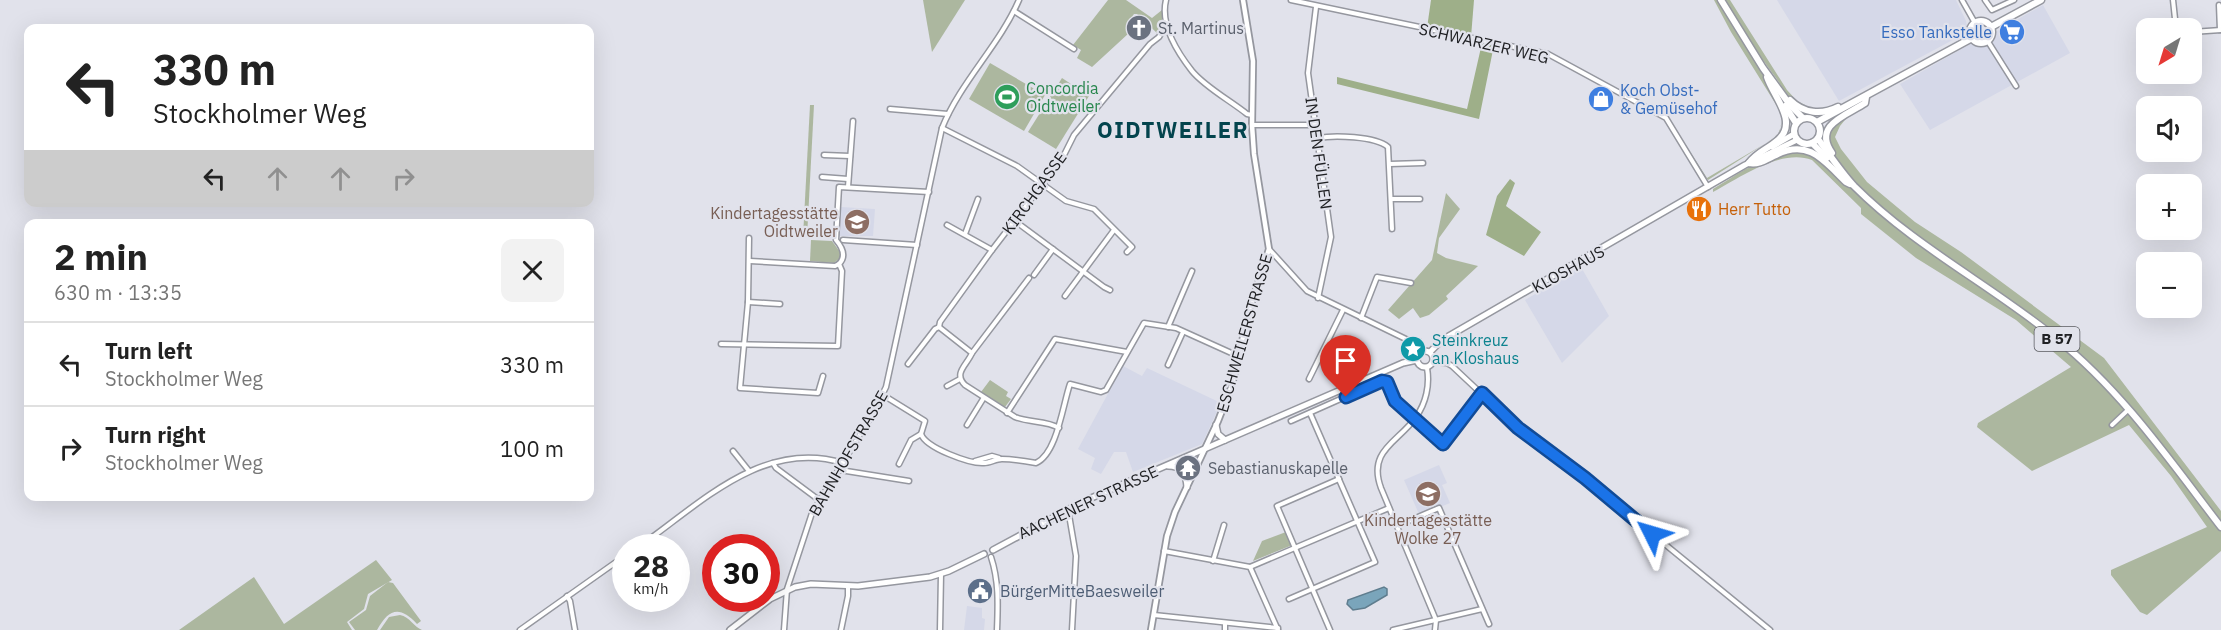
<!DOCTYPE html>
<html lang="en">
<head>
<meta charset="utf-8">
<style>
	body { margin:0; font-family:"IBM Plex Sans",sans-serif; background:#f2f2f2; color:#222; height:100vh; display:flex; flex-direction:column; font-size:22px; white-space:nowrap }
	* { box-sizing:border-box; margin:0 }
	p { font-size:20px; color:#767676 }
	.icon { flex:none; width:33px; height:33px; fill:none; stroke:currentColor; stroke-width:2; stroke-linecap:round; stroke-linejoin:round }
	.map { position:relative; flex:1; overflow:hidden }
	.details { position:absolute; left:24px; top:219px; width:570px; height:282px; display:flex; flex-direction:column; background:#fff; border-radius:12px; box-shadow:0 6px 24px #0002 }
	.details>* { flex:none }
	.guide { position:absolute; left:24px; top:24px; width:570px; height:183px; border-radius:12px; box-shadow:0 6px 24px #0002; background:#fff; color:#222; overflow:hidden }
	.needle { width:39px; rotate:218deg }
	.tools { position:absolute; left:2136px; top:18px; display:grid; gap:12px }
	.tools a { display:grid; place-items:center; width:66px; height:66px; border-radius:12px; background:#fff; box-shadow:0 6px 24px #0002; font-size:30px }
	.speed { position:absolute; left:612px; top:534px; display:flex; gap:12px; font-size:30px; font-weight:700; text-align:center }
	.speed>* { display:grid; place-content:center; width:78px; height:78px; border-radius:50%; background:#fff; box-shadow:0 6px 24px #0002; line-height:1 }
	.speed small { font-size:15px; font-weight:400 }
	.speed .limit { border:9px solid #d22; background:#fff; color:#111 }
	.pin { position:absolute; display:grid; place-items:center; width:51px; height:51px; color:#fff; margin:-62px -26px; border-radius:50% 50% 50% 0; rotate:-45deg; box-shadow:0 0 6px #0007 }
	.pin .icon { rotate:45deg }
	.me { position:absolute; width:66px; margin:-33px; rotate:310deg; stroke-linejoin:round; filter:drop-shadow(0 0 4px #0008) }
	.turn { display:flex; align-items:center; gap:21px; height:126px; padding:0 30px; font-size:27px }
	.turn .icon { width:78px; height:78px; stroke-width:2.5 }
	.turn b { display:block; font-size:42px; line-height:51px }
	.lanes { display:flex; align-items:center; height:57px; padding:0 30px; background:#0003; justify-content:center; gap:30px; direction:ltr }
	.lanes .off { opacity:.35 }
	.round { display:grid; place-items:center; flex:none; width:63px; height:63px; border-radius:12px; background:#f2f2f2 }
	.headline { display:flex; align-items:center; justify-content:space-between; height:102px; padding:0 30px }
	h1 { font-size:36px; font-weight:700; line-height:45px }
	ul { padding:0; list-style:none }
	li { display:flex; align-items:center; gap:18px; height:84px; padding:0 30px; border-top:2px solid #e0e0e0 }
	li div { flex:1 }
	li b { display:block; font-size:22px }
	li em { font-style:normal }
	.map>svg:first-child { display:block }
	.built { fill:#d5d8e8 }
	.green { fill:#acb79f }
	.forest { fill:#9eaf89 }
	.water { fill:#7aa5bb; stroke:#5f7d8e; stroke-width:1.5 }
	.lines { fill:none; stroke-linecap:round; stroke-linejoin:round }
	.minor-casing { stroke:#95979f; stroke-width:7 }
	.tertiary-casing { stroke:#95979f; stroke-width:8 }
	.secondary-casing { stroke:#95979f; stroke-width:8 }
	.primary-casing { stroke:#95979f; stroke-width:9 }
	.minor { stroke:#fff; stroke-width:4 }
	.tertiary { stroke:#fff; stroke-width:4.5 }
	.secondary { stroke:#fff; stroke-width:5 }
	.primary { stroke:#fff; stroke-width:6 }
	.route-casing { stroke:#114b97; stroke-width:15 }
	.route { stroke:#1a73e8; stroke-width:10 }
	.labels { text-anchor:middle; stroke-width:4.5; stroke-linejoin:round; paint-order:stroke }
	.shield { fill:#e1e2eb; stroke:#5a5b60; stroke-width:1.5 }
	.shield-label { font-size:15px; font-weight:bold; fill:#202124 }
	.worship-label { font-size:16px; fill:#5b616d; stroke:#e1e2eb; text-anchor:start }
	.shop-label { font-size:16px; fill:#366cbe; stroke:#e1e2eb; text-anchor:end }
	.street-label { font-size:16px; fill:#202124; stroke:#e1e2eb }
	.leisure-label { font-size:16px; fill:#27864d; stroke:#e1e2eb; text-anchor:start }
	.food-label { font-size:16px; fill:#c56008; stroke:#e1e2eb; text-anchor:start }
	.education-label { font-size:16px; fill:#785e54; stroke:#e1e2eb; text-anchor:end }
	.culture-label { font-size:16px; fill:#0d838f; stroke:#e1e2eb; text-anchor:start }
	.service-label { font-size:16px; fill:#4e5e75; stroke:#e1e2eb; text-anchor:start }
	.district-label { font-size:22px; font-weight:bold; letter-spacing:1.5px; fill:#03444d; stroke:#e1e2eb }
</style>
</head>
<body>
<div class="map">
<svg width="2221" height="630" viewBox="0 0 2221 630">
	<rect width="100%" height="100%" fill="#e1e2eb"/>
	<!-- built -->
	<g class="built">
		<polygon points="1777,0 1956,0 1966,21 1967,26 1962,35 1839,101"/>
		<polygon points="2043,5 2070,53 1930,130 1900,84 1972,43 1987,44 1994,39 1995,32"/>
		<polygon points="841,207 875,209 873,236 839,236"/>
		<polygon points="1581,267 1609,316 1562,363 1525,300"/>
		<polygon points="1123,366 1142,376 1147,368 1221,403 1202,444 1133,472 1126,452 1114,452 1101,474 1091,469 1095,458 1078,449"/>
		<polygon points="1439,465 1447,483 1442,485 1450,503 1440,507 1434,504 1431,506 1432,509 1419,514 1404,480"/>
		<polygon points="967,606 982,608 982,618 985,619 984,630 964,630"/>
	</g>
	<!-- green -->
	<g class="green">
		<polygon points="923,0 965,0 932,52"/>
		<polygon points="1108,0 1126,0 1152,18 1162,10 1162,25 1158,34 1137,14 1134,14 1128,22 1129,33 1092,67 1077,58 1081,50 1073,45"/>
		<path d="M 1714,0 L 1717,0 L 1765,77 L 1783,111 L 1780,131 L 1774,138 L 1708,180 L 1703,174 L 1667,117 L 1587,73 L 1667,116 L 1707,178 L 1773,139 C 1782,131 1783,122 1780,111 L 1731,32 Z"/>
		<path d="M 1724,0 L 1730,0 L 1787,90 L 1797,101 L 1805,105 L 1801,106 C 1789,100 1783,88 1776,78 C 1757,53 1741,27 1724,0 Z"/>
		<polygon points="990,63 1045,95 1024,131 969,99"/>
		<polygon points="1062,78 1089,96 1056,149 1028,132"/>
		<polygon points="810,105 814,105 807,237 803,237"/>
		<path d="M 1849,115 L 1840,126 L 1835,137 L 1841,149 L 1867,182 L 1915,222 L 1961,252 L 2104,358 L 2221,511 L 2221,551 L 2147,615 L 2140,612 L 2111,575 L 2111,570 L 2207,527 L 2171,476 L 2129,425 L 2032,471 L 1977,427 L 1978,423 L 2071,367 L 2016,320 L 1916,258 L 1861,214 L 1861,208 L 1812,160 C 1781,148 1739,178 1713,192 L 1713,189 C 1738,174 1766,153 1797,151 C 1803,151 1810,154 1816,156 L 1828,138 L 1831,127 Z"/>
		<polygon points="1446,193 1460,209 1439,238 1437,253 1446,258 1478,266 1446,296 1448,299 1429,315 1420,318 1413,308 1399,319 1388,310 1432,260"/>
		<polygon points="811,240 832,241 840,252 840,258 834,263 810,261"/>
		<polygon points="990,380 1008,392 1006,396 1011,399 1005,407 981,392"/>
		<polygon points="1286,532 1291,543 1290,546 1253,561 1262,541"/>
		<polygon points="376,560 392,580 368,594 364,609 347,622 352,630 179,630 254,577 284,624"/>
		<path d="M 388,582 L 393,583 L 421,621 L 417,624 C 399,604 388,610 377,630 L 355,630 L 349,622 L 366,610 L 370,596 Z"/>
		<path d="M 400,615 C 410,617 414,627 422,630 L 380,630 L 389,617 Z"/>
	</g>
	<!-- forest -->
	<g class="forest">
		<polygon points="1431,0 1474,0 1471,37 1427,28"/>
		<polygon points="1482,43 1494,45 1479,119 1337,84 1337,77 1467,109"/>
		<polygon points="1510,179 1515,183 1506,206 1541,232 1524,256 1486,235 1497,196"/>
	</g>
	<!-- water -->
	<polygon class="water" points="1384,587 1387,589 1387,595 1365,608 1353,610 1347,604 1348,600"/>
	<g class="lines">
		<!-- minor casing -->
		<g class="minor-casing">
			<g id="minor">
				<path d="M 1166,0 C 1160,25 1177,52 1192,71 C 1205,87 1231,101 1247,114 L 1252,115"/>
				<polyline points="1291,0 1548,54 1666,118 1708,187"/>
				<polyline points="1962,0 1975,23"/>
				<polyline points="1985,0 1992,10 2014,0"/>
				<polyline points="2173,0 2176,28"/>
				<polyline points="2219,5 2220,30"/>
				<polyline points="1316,7 1308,73 1331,237 1318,298"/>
				<polyline points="1014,11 1074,49"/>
				<polyline points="2192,32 2221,30"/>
				<polyline points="1987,40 2016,86"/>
				<polyline points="890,109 948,114"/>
				<polyline points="1252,125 1314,125"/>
				<polyline points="942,128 1017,166 1066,201 1094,209 1132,247 1127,252"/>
				<path d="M 1318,138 C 1334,135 1375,136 1388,147 L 1392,229"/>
				<polyline points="824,155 850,156"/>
				<polyline points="1390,164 1423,163"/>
				<polyline points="822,177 848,179"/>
				<polyline points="848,187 853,121"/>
				<polyline points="1391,199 1420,199"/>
				<polyline points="1015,221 1104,287 1110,290"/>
				<polyline points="947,225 992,250"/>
				<polyline points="965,234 978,199"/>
				<polyline points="749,238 748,302 740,388 818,393 823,376"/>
				<polyline points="843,240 917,245"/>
				<polyline points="1269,249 1307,291 1414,343 1422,352"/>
				<polyline points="750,261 835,266 839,264"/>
				<path d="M 839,264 C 847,256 842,247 836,240 L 839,187 L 929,192"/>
				<polyline points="1034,275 1053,249"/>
				<polyline points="1065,296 1114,230"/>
				<polyline points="748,302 780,304"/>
				<polyline points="1361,318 1377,277 1411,283"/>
				<path d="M 939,327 L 972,353 C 967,365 953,373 965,385 L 1015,417 C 1029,423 1046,420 1059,428"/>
				<polyline points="1168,327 1192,271"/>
				<polyline points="721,344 838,346 842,271 839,264"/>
				<polyline points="972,353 1029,278"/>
				<polyline points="1433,362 1447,363 1452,366 1518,428 1585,479 1770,630"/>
				<polyline points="908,364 935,329 939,327 940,322 992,250 1062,159 1074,135 1150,44 1159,37 1165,26"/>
				<polyline points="1168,365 1183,332"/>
				<path d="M 1427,368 C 1430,385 1426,403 1416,417 C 1399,442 1367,450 1381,488 L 1436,620 L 1435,630"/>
				<polyline points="1309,379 1343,310"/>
				<polyline points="947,386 960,379"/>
				<polyline points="883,395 925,421 921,434 911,440 899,464"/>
				<polyline points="1007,413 1055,339 1127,352"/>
				<polyline points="1291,421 1381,381 1387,383 1395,401 1443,444 1482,393"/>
				<polyline points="967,425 983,399"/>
				<polyline points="2112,425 2129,409"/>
				<path d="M 921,434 C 926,448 970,464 984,463 C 990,463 996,459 1002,459 C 1013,459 1025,461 1036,463 C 1057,454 1063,404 1070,384 L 1101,392 L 1106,390 L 1144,323 L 1176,328 L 1238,356"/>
				<polyline points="733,451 749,471"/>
				<polyline points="975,461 992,456 999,458"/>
				<polyline points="773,463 776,468 819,500"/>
				<polyline points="840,470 909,481"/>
				<polyline points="1068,509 1076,556 1072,630"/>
				<polyline points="1397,526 1439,508 1489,624"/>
				<path d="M 637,548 C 698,506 762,438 843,463"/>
				<polyline points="1164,551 1250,567 1278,630"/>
				<path d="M 991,557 C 999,581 998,605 997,630"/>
				<polyline points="1213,561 1224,525"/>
				<polyline points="1250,567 1389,508"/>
				<polyline points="567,596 570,601 575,630"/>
				<polyline points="1289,599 1375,562 1310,413"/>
				<polyline points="1154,615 1278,628"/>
				<polyline points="520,630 626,555"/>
				<path d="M 784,630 L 787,589 L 812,513 L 872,415 L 886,387 L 942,128 C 961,81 999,46 1019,0"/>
				<polyline points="841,630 848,596 848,586"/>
				<polyline points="940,630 941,574"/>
				<polyline points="1225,630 1225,623"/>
				<polyline points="1330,630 1277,506 1339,479"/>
				<polyline points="1393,630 1482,609"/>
			</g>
		</g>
		<!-- tertiary casing -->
		<g class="tertiary-casing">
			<polyline id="tertiary" points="1151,630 1167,536 1175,512 1218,421 1232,385 1249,311 1269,249 1254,154 1252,125 1253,61 1243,0"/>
		</g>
		<!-- secondary casing -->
		<g class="secondary-casing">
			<g id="secondary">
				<polyline points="1772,147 1794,134"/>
				<circle cx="1425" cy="359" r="8"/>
				<polyline points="1430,352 1442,340 1745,165 1797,140"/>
				<polyline points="1216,425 1218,434 1225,440"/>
				<path d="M 1168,466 C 1182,466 1186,474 1187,487"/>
				<polyline points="993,550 1082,502 1403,363 1417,360"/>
				<polyline points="730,630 770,599 795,587 811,584 858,586 930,577 949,571 984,554"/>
			</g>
		</g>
		<!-- primary casing -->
		<g class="primary-casing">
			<g id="primary">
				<polyline points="1721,0 1763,68 1790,105 1803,118"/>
				<circle cx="1981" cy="32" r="11"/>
				<polyline points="1991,27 2041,0"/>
				<path d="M 1790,100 C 1804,114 1822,115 1838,107"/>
				<polyline points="1785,106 1796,123"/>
				<circle cx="1807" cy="131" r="13"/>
				<polyline points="1817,122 1972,38"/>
				<path d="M 1818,139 C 1830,155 1841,172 1854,186 C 1915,247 1991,285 2057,339 C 2122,391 2171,462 2221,527"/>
				<polyline points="1812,143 1827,158"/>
				<path d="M 1832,153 C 1812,125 1847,115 1865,103 L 1866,97"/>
				<path d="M 1749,163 C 1759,165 1767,159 1776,155 C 1809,138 1825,162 1846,182 L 1850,184"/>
				<path d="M 1749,163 C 1757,152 1768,149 1778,140 C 1799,122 1773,96 1767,77"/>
			</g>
		</g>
		<!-- minor -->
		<use href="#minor" class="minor"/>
		<!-- tertiary -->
		<use href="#tertiary" class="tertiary"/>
		<!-- secondary -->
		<use href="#secondary" class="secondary"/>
		<!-- primary -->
		<use href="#primary" class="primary"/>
	</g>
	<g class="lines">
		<!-- route casing -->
		<g class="route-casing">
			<polyline id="route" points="1346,397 1382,381 1387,382 1395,401 1443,444 1482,393 1518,428 1585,478 1652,534"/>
		</g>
		<!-- route -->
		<use href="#route" class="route"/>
	</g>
	<!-- icons -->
	<defs>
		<g id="church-disc" transform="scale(1.35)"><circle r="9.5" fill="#6b7280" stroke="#e1e2eb"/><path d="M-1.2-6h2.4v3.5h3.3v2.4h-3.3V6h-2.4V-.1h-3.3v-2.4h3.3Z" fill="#fff"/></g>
		<g id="supermarket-disc" transform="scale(1.35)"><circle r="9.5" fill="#3f7fe0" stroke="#e1e2eb"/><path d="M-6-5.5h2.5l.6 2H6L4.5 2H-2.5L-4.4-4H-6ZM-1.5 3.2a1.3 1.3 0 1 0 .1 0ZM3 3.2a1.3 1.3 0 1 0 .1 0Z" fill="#fff"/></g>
		<g id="stadium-disc" transform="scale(1.35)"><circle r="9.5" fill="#2e9e5b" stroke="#e1e2eb"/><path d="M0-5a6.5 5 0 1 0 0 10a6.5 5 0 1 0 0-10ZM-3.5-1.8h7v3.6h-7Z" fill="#fff"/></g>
		<g id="shop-disc" transform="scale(1.35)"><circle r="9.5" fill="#3f7fe0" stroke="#e1e2eb"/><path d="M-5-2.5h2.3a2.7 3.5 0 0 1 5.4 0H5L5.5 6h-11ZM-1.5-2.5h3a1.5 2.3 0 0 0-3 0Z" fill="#fff"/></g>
		<g id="restaurant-disc" transform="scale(1.35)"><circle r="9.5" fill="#e8710a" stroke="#e1e2eb"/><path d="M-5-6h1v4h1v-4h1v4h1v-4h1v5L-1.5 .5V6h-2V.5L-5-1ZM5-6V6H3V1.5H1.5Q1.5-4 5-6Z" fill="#fff"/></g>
		<g id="school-disc" transform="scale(1.35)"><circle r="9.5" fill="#8d6e63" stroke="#e1e2eb"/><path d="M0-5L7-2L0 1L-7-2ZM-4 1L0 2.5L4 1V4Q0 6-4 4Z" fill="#fff"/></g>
		<g id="sight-disc" transform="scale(1.35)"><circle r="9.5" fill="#0f9aa8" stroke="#e1e2eb"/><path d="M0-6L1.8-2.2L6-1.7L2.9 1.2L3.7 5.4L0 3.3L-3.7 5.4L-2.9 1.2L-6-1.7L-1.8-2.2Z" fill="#fff"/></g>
		<g id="temple-disc" transform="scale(1.35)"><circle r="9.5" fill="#6b7280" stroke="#e1e2eb"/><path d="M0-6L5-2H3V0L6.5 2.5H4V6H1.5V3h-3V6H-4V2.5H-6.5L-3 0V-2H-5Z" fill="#fff"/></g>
		<g id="civic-disc" transform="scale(1.35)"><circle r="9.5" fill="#5c6f8a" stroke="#e1e2eb"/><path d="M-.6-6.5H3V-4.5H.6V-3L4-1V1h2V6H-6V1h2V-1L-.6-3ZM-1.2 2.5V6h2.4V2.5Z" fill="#fff"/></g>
	</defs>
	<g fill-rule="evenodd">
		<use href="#church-disc" x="1139" y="28"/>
		<use href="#supermarket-disc" x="2012" y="32"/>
		<use href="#stadium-disc" x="1007" y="97"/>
		<use href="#shop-disc" x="1601" y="99"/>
		<use href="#restaurant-disc" x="1699" y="209"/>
		<use href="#school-disc" x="857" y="222"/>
		<use href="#sight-disc" x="1413" y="349"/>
		<use href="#temple-disc" x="1188" y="468"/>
		<use href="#school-disc" x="1428" y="494"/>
		<use href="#civic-disc" x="980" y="591"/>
	</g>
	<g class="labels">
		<!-- shield labels -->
		<rect class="shield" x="2034.5" y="327" width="45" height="24" rx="4.5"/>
		<g class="shield-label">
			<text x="2057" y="344">B 57</text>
		</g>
		<!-- worship labels -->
		<g class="worship-label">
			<text x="1158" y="34">St. Martinus</text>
			<text x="1208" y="474">Sebastianuskapelle</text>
		</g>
		<!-- shop labels -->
		<g class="shop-label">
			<text x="1992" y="38">Esso Tankstelle</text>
			<text x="1620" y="96" text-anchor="start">Koch Obst-<tspan x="1620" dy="18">&amp; Gemüsehof</tspan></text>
		</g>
		<!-- street labels -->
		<g class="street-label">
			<text transform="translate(1484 43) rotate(13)" y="6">SCHWARZER WEG</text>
			<text transform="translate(1319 153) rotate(82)" y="6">IN DEN FÜLLEN</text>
			<text transform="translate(1034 193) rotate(-54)" y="6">KIRCHGASSE</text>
			<text transform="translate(1568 269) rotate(-29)" y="6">KLOSHAUS</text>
			<text transform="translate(1244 333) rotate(-74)" y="6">ESCHWEILERSTRASSE</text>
			<text transform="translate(848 453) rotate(-60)" y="6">BAHNHOFSTRASSE</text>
			<text transform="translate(1088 502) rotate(-25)" y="6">AACHENER STRASSE</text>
		</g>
		<!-- leisure labels -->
		<g class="leisure-label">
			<text x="1026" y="94">Concordia<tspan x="1026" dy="18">Oidtweiler</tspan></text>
		</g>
		<!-- food labels -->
		<g class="food-label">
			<text x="1718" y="215">Herr Tutto</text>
		</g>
		<!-- education labels -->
		<g class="education-label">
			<text x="838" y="219">Kindertagesstätte<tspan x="838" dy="18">Oidtweiler</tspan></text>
			<text x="1428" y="526" text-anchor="middle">Kindertagesstätte<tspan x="1428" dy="18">Wolke 27</tspan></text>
		</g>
		<!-- culture labels -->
		<g class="culture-label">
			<text x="1432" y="346">Steinkreuz<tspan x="1432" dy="18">an Kloshaus</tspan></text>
		</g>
		<!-- service labels -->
		<g class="service-label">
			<text x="1000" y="597">BürgerMitteBaesweiler</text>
		</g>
		<!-- district labels -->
		<g class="district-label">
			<text x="1173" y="138">OIDTWEILER</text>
		</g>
	</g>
</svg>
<div class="tools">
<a><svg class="needle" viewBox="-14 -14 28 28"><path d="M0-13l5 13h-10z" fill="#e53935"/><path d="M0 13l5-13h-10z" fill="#767676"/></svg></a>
<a><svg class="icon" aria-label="sound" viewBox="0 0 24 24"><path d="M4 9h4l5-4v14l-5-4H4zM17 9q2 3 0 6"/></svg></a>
<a>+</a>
<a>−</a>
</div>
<div class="speed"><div>28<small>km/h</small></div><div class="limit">30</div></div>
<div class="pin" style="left:1346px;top:397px;background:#d93025"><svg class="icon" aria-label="arrive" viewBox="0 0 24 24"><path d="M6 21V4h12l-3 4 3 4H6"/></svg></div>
<svg class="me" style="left:1652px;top:534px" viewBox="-20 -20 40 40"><path d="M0-17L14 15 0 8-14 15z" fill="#1a73e8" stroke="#fff" stroke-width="4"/></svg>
<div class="guide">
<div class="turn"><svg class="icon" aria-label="left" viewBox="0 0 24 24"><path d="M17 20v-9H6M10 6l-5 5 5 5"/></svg><div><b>330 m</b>Stockholmer Weg</div></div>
<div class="lanes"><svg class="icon" aria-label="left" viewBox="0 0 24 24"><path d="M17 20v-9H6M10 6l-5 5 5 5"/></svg><svg class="icon off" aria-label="ahead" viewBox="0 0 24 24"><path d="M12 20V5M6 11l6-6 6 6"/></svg><svg class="icon off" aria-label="ahead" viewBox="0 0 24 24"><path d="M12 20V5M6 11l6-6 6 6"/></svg><svg class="icon off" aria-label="right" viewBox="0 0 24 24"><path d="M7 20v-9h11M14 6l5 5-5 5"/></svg></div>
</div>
<section class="details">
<div class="headline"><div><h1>2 min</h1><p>630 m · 13:35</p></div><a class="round"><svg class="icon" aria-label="close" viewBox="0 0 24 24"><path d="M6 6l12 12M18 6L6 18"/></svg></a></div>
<ul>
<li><svg class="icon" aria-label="left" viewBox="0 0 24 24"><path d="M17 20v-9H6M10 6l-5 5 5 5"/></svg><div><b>Turn left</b><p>Stockholmer Weg</p></div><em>330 m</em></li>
<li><svg class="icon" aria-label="right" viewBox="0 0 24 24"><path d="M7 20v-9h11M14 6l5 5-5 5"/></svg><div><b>Turn right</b><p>Stockholmer Weg</p></div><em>100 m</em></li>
</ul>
</section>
</div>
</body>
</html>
